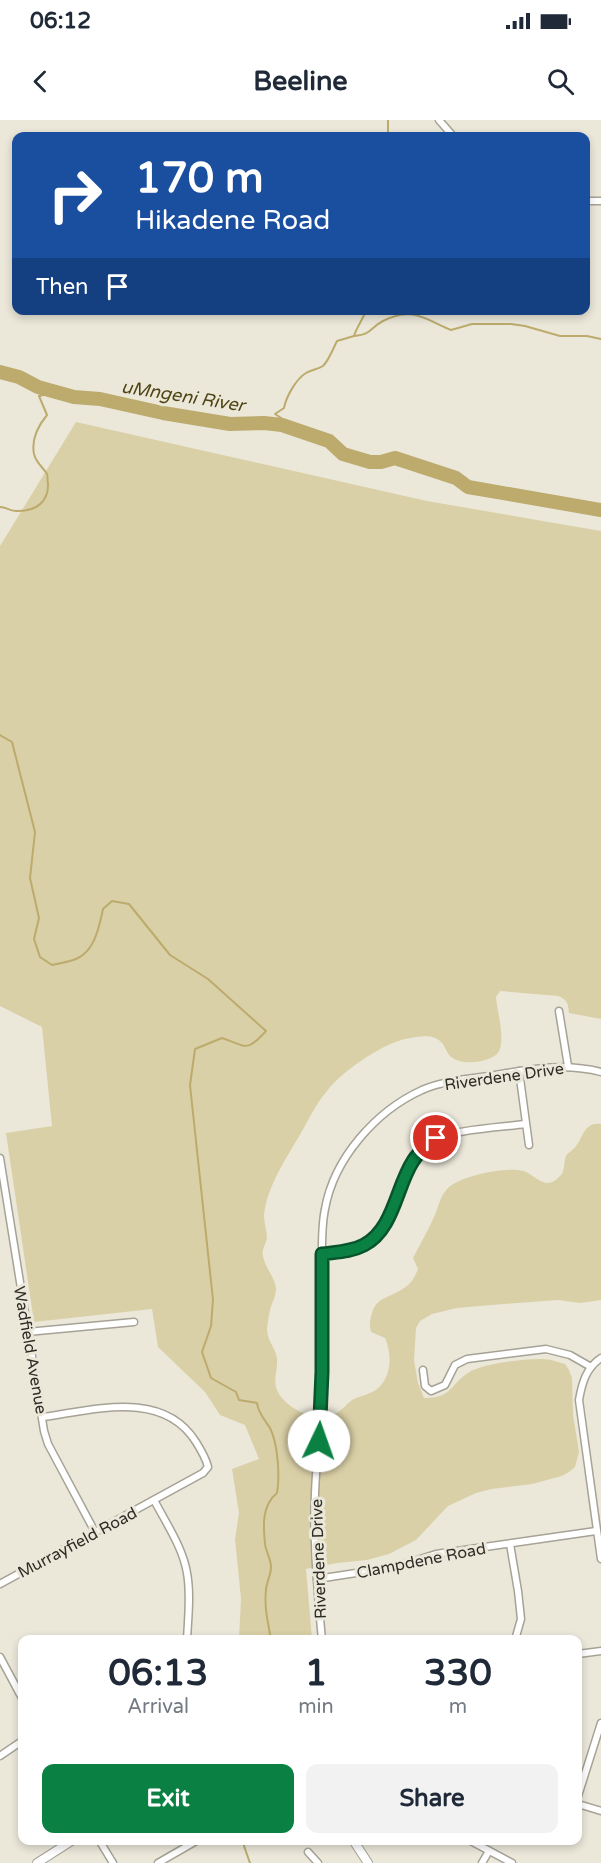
<!DOCTYPE html>
<html lang="en">
<head>
<meta charset="utf-8">
<style>
	body { margin:0; font-family:"Varela Round",sans-serif; background:#f2f2f3; color:#1f2937; height:100vh; display:flex; flex-direction:column; font-size:22px; white-space:nowrap }
	* { box-sizing:border-box; margin:0 }
	p { font-size:20px; color:#747a83 }
	.icon { flex:none; width:33px; height:33px; fill:none; stroke:currentColor; stroke-width:2; stroke-linecap:round; stroke-linejoin:round }
	.map { position:relative; flex:1; overflow:hidden }
	.details { position:absolute; left:18px; top:1515px; width:564px; height:210px; display:flex; flex-direction:column; background:#fff; border-radius:12px; box-shadow:0 3px 9px #0003 }
	.details>* { flex:none }
	.guide { position:absolute; left:12px; top:12px; width:578px; height:183px; border-radius:12px; box-shadow:0 3px 9px #0003; background:#1a4fa0; color:#fff; overflow:hidden }
	.pin { position:absolute; display:grid; place-items:center; width:51px; height:51px; color:#fff; margin:-26px; border:3px solid #fff; border-radius:50%; box-shadow:0 2px 6px #0007 }
	.me { position:absolute; width:66px; margin:-33px; rotate:3deg; stroke-linejoin:round; filter:drop-shadow(0 0 4px #0008) }
	.turn { display:flex; align-items:center; gap:21px; height:126px; padding:0 24px; font-size:27px }
	.turn .icon { width:78px; height:78px; stroke-width:2.5 }
	.turn b { display:block; font-size:42px; line-height:51px }
	.then { display:flex; align-items:center; height:57px; padding:0 24px; background:#0003; gap:12px; font-size:22px }
	.eta { display:flex; justify-content:space-evenly; align-items:center; height:102px; text-align:center }
	.eta b { font-size:36px; font-weight:800; line-height:42px }
	.cta { display:flex; gap:12px; margin-top:auto; padding:12px 24px }
	.cta a { flex:1; height:69px; border-radius:12px; background:#0b8043; color:#fff; font-size:24px; font-weight:800; line-height:69px; text-align:center }
	.cta a+a { background:#f2f2f3; color:#1f2937 }
	.status { display:flex; justify-content:space-between; align-items:center; height:42px; padding:0 30px; background:#fff; direction:ltr }
	.status svg { height:16px; fill:currentColor }
	header { display:flex; justify-content:space-between; align-items:center; height:78px; padding:0 24px; background:#fff; font-size:27px; font-weight:800 }
	.map>svg:first-child { display:block }
	.green { fill:#dad0a7 }
	.lines { fill:none; stroke-linecap:round; stroke-linejoin:round }
	.stream { stroke:#bcab6d; stroke-width:2 }
	.river { stroke:#bcab6d; stroke-width:14 }
	.minor-casing { stroke:#a6a296; stroke-width:9 }
	.tertiary-casing { stroke:#a6a296; stroke-width:10 }
	.minor { stroke:#fff; stroke-width:6 }
	.tertiary { stroke:#fff; stroke-width:8 }
	.route-casing { stroke:#07532c; stroke-width:15 }
	.route { stroke:#0b8043; stroke-width:10 }
	.labels { text-anchor:middle; stroke-width:6; stroke-linejoin:round; paint-order:stroke }
	.street-label { font-size:16px; fill:#2d2c26; stroke:#ebe8da }
	.water-label { font-size:18px; font-style:italic; fill:#514413; stroke:#ebe8da }
</style>
</head>
<body>
<div class="status"><b>06:12</b><svg viewBox="0 0 49 12"><path d="M0 12V9h3v3zM5 12V6h3v6zM10 12V3h3v9zM15 12V0h3v12zM26 1h20v11H26zM47 4h2v5h-2z"/></svg></div>
<header><svg class="icon" aria-label="back" viewBox="0 0 24 24"><path d="M15 5l-7 7 7 7"/></svg>Beeline<svg class="icon" aria-label="search" viewBox="0 0 24 24"><circle cx="10" cy="10" r="6"/><path d="M15 15l6 6"/></svg></header>
<div class="map">
<svg width="601" height="1743" viewBox="0 0 601 1743">
	<rect width="100%" height="100%" fill="#ebe8da"/>
	<!-- green -->
	<path class="green" d="M 76,302 L 427,381 L 601,411 L 601,899 L 569,893 C 568,884 568,880 558,876 L 500,871 L 496,877 C 497,891 507,924 497,934 C 487,943 460,946 450,936 C 446,932 445,925 440,921 C 431,913 416,917 405,919 C 382,924 341,952 327,971 C 316,984 309,999 301,1013 C 287,1037 266,1068 264,1096 C 264,1103 267,1111 267,1118 C 266,1124 261,1130 263,1136 C 265,1148 275,1157 276,1169 C 276,1177 271,1184 270,1191 C 268,1197 268,1203 267,1209 C 267,1221 276,1228 277,1239 C 278,1254 270,1263 282,1278 C 293,1291 318,1303 335,1294 C 342,1291 346,1284 352,1280 C 360,1276 371,1274 377,1269 C 392,1257 392,1234 385,1218 L 371,1212 C 369,1204 370,1200 372,1193 C 376,1177 392,1177 404,1168 C 411,1164 415,1157 418,1149 L 413,1138 C 420,1124 428,1111 434,1097 C 439,1087 439,1077 448,1068 C 460,1056 506,1046 523,1051 C 535,1054 545,1072 559,1057 C 566,1051 563,1043 566,1036 C 568,1032 574,1030 576,1026 C 584,1016 584,1002 601,1004 L 601,1180 L 580,1183 L 558,1180 L 504,1184 L 457,1188 L 432,1194 L 420,1201 L 416,1208 L 414,1240 L 418,1263 L 424,1278 C 453,1278 449,1265 468,1253 C 483,1243 523,1239 542,1239 C 550,1239 558,1242 565,1244 L 569,1250 L 572,1258 L 573,1295 L 579,1332 L 575,1347 L 569,1352 L 562,1356 L 532,1364 L 492,1369 L 476,1373 L 448,1386 L 416,1420 L 389,1434 L 367,1440 L 337,1443 L 306,1449 L 312,1519 L 239,1519 L 241,1479 L 235,1419 L 239,1393 L 232,1349 L 259,1339 L 245,1305 L 220,1295 L 205,1272 L 158,1227 L 152,1189 L 34,1202 L 6,1013 L 52,1006 L 42,907 L 0,886 L 0,426 Z"/>
	<g class="lines">
		<!-- stream -->
		<g class="stream">
			<polyline points="388,0 388,16"/>
			<path d="M 354,216 C 373,214 369,208 383,201 C 412,186 425,199 451,210 L 472,204 L 511,204 L 525,206 L 560,216 L 587,216 L 601,219"/>
			<path d="M 301,311 L 275,294 L 284,288 C 286,277 296,259 306,253 C 311,250 318,249 323,246 C 329,240 333,229 337,221 L 354,216 C 357,206 363,200 366,190"/>
			<path d="M 0,387 C 7,387 11,392 18,391 C 36,391 49,382 48,363 C 47,361 48,356 47,354 C 43,347 36,343 34,334 C 31,319 38,306 47,295 L 39,276 L 58,272"/>
			<path d="M 0,615 L 12,622 L 35,712 L 30,758 L 39,798 L 34,819 L 40,837 L 52,845 C 60,843 69,842 76,839 C 95,831 99,807 103,789 L 112,781 L 129,784 L 170,835 L 208,859 L 266,911 C 247,932 247,927 222,918 L 195,929 L 190,965 L 213,1180 L 211,1206 L 202,1232 L 211,1258 L 236,1272 L 239,1280 L 257,1283 C 258,1293 265,1300 270,1308 C 278,1324 280,1356 277,1373 C 262,1385 263,1405 265,1424 C 266,1432 271,1439 271,1447 C 271,1455 267,1461 266,1469 C 264,1489 268,1501 271,1520"/>
			<polyline points="245,1720 244,1726 250,1743"/>
		</g>
		<!-- river -->
		<polyline class="river" points="0,252 19,257 38,267 74,277 100,279 163,293 230,304 264,303 282,305 329,321 343,334 370,342 381,342 395,338 456,358 468,367 601,390"/>
		<!-- minor casing -->
		<g class="minor-casing">
			<g id="minor">
				<polyline points="439,0 453,16"/>
				<polyline points="585,81 601,81"/>
				<polyline points="559,891 568,946"/>
				<polyline points="519,951 529,1025"/>
				<polyline points="0,1038 44,1311 48,1324 95,1412"/>
				<path d="M 322,1134 C 336,1132 351,1132 363,1125 C 401,1107 396,1044 434,1020 C 449,1010 505,1007 525,1004"/>
				<polyline points="27,1212 134,1202"/>
				<path d="M 601,1238 C 586,1248 582,1263 579,1280 L 601,1439"/>
				<polyline points="423,1250 425,1266 431,1271 445,1265 455,1245 467,1239 546,1229 570,1235 591,1247"/>
				<path d="M 154,1380 C 166,1403 183,1428 187,1453 C 191,1475 188,1498 187,1520"/>
				<polyline points="510,1424 518,1471 521,1499 515,1520"/>
				<polyline points="317,1459 395,1447 436,1434 596,1411"/>
				<path d="M 0,1464 L 203,1353 L 208,1347 C 206,1338 201,1330 196,1322 C 163,1269 94,1290 43,1297"/>
				<path d="M 322,1520 C 319,1488 316,1456 315,1424 C 312,1367 321,1309 323,1252 C 323,1217 323,1182 322,1147 C 322,1128 321,1108 325,1089 C 334,1038 376,991 422,970 C 443,961 467,959 489,956 C 526,950 563,942 601,952"/>
				<polyline points="578,1534 601,1531"/>
				<polyline points="0,1537 22,1578"/>
				<polyline points="0,1636 22,1621"/>
				<polyline points="578,1676 601,1603"/>
				<polyline points="578,1684 601,1691"/>
				<polyline points="99,1720 113,1743"/>
				<polyline points="469,1720 512,1743"/>
				<polyline points="308,1732 318,1743"/>
				<polyline points="158,1743 198,1720"/>
				<polyline points="482,1743 489,1731"/>
			</g>
		</g>
		<!-- tertiary casing -->
		<g class="tertiary-casing">
			<g id="tertiary">
				<polyline points="353,1720 368,1743"/>
				<polyline points="37,1743 73,1720"/>
			</g>
		</g>
		<!-- minor -->
		<use href="#minor" class="minor"/>
		<!-- tertiary -->
		<use href="#tertiary" class="tertiary"/>
	</g>
	<g class="lines">
		<!-- route casing -->
		<g class="route-casing">
			<path id="route" d="M 319,1321 L 322,1252 L 322,1134 C 336,1132 351,1132 364,1125 C 394,1109 396,1067 413,1041 C 418,1032 428,1025 436,1018"/>
		</g>
		<!-- route -->
		<use href="#route" class="route"/>
	</g>
	<g class="labels">
		<!-- street labels -->
		<g class="street-label">
			<text transform="translate(504 956) rotate(-8)" y="6">Riverdene Drive</text>
			<text transform="translate(31 1230) rotate(80)" y="6">Wadfield Avenue</text>
			<text transform="translate(77 1422) rotate(-28)" y="6">Murrayfield Road</text>
			<text transform="translate(318 1439) rotate(-92)" y="6">Riverdene Drive</text>
			<text transform="translate(421 1440) rotate(-11)" y="6">Clampdene Road</text>
		</g>
		<!-- water labels -->
		<g class="water-label">
			<text transform="translate(183 276) rotate(9)" y="6">uMngeni River</text>
		</g>
	</g>
</svg>
<div class="pin" style="left:436px;top:1018px;background:#d93025"><svg class="icon" aria-label="arrive" viewBox="0 0 24 24"><path d="M6 21V4h12l-3 4 3 4H6"/></svg></div>
<svg class="me" style="left:319px;top:1321px" viewBox="-20 -20 40 40"><circle r="19" fill="#fff"/><path d="M0-13L10 11 0 6-10 11z" fill="#0b8043"/></svg>
<div class="guide">
<div class="turn"><svg class="icon" aria-label="right" viewBox="0 0 24 24"><path d="M7 20v-9h11M14 6l5 5-5 5"/></svg><div><b>170 m</b>Hikadene Road</div></div>
<div class="then">Then<svg class="icon" aria-label="arrive" viewBox="0 0 24 24"><path d="M6 21V4h12l-3 4 3 4H6"/></svg></div>
</div>
<section class="details">
<div class="eta">
<div><b>06:13</b><p>Arrival</p></div>
<div><b>1</b><p>min</p></div>
<div><b>330</b><p>m</p></div>
</div>
<div class="cta"><a>Exit</a><a>Share</a></div>
</section>
</div>
</body>
</html>
